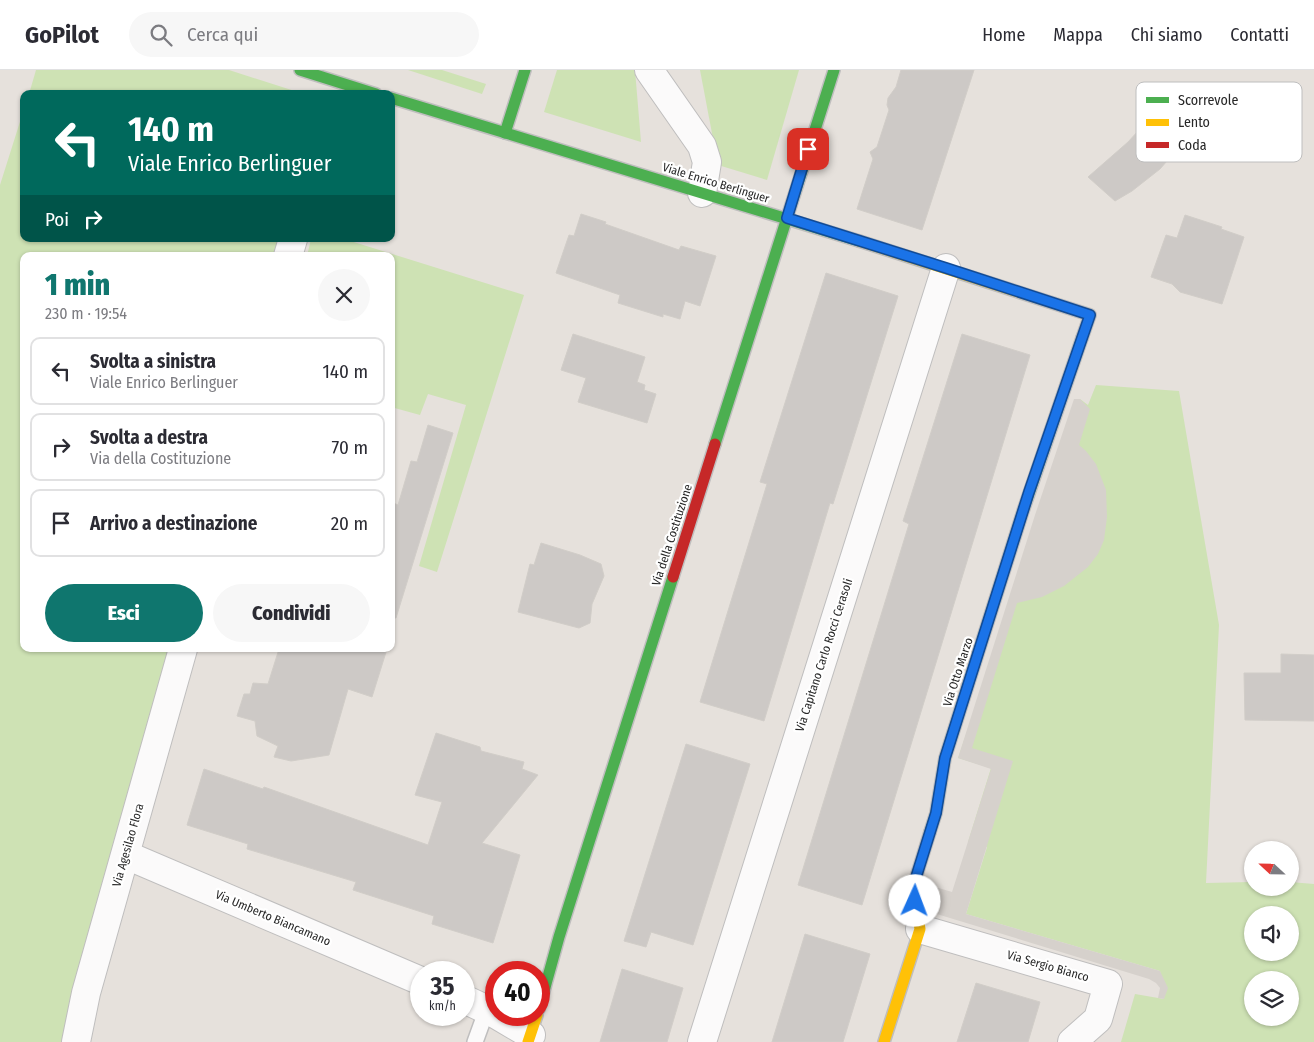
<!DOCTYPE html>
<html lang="it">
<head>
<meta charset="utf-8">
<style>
	body { margin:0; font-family:"Fira Sans Condensed",sans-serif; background:#f7f7f7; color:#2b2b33; height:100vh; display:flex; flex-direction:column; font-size:19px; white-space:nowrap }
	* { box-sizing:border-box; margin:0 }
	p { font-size:16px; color:#7c7c81 }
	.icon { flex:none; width:28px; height:28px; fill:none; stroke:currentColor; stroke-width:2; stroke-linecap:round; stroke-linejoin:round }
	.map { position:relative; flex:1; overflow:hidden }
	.details { position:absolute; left:20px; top:182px; width:375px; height:400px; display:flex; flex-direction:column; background:#fff; border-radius:10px; box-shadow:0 1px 4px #0004 }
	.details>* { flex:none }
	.hud { position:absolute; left:20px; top:20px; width:375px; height:152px; border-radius:10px; box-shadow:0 1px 4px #0004; background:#00695c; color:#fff; overflow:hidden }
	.needle { width:32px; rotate:292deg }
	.tools { position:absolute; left:1244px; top:771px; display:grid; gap:10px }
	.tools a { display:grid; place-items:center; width:55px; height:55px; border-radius:50%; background:#fff; box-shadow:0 1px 4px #0004; font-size:25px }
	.speed { position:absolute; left:410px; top:891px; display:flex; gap:10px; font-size:25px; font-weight:700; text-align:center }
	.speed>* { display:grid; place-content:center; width:65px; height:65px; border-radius:50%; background:#fff; box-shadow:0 1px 4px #0004; line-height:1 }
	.speed small { font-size:12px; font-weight:400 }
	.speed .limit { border:8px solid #d22; background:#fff; color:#111 }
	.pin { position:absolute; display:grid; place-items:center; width:42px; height:42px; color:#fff; margin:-21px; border-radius:10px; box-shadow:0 2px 8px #0006 }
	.me { position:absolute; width:55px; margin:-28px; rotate:2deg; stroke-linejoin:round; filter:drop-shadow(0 0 4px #0008) }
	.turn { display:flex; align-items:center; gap:18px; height:105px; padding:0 25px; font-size:22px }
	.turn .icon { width:65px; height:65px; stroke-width:2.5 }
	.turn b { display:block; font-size:35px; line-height:42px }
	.then { display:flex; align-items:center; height:48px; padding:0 25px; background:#0003; gap:10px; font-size:19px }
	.round { display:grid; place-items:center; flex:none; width:52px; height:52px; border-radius:26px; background:#f7f7f7 }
	.headline { display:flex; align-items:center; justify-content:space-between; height:85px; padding:0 25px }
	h1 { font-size:30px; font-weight:800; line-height:38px; color:#0f766e }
	.cta { display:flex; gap:10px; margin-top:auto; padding:10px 25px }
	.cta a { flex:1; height:58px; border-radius:30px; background:#0f766e; color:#fff; font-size:20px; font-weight:800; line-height:58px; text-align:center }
	.cta a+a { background:#f7f7f7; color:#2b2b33 }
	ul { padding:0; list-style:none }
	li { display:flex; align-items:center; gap:15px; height:68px; margin:0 10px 8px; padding:0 15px; border:2px solid #e1e1e2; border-radius:10px }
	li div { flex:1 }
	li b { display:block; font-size:19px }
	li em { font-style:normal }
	header { display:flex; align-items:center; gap:30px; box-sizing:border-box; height:70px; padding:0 25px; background:#fff; border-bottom:1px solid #e1e1e2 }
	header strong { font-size:24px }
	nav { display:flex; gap:28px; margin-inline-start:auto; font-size:18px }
	.search { width:350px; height:45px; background:#f7f7f7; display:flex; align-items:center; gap:12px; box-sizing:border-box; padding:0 18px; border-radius:28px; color:#7c7c81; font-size:19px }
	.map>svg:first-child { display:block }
	.green { fill:#cee2b4; fill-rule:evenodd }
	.plaza { fill:#d6d1cc }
	.building { fill:#cdc9c6; stroke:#d1cdc8 }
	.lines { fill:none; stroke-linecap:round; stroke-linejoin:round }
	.lane-casing { stroke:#bfbebe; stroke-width:18 }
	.street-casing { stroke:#bfbebe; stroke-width:30 }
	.fast-casing { stroke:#bfbebe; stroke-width:14 }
	.slow-casing { stroke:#bfbebe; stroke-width:14 }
	.jam-casing { stroke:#bfbebe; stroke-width:14 }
	.lane { stroke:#fbfafa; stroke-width:15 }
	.street { stroke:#fbfafa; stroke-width:28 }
	.fast { stroke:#4caf50; stroke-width:11 }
	.slow { stroke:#ffc107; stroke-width:11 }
	.jam { stroke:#c62828; stroke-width:11 }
	.route-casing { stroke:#114b97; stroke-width:12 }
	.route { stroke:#1a73e8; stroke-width:9 }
	.labels { text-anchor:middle; stroke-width:4.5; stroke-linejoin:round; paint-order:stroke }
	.street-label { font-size:12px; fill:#272727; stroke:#fff }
	.key { fill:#fff; stroke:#bebebe; stroke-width:1 }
	.key-label { font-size:14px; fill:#272727 }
</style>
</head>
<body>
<header>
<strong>GoPilot</strong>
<div class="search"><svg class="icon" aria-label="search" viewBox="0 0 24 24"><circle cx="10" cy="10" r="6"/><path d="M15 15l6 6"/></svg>Cerca qui</div>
<nav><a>Home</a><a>Mappa</a><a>Chi siamo</a><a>Contatti</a></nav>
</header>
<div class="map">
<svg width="1314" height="972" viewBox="0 0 1314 972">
	<rect width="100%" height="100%" fill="#e6e1dc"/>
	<!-- green -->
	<g class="green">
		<polygon points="36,0 229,0 304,24 29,24"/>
		<polygon points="408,0 442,0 486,14 482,24"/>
		<polygon points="557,0 635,0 641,72 544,42"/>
		<polygon points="700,0 799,0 767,110 718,95"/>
		<polygon points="24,39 24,169 281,169 276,186 24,186 24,579 171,579 64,972 0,972 0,115"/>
		<polygon points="311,169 344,169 524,225 437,502 419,496 466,335 428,324 420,345 391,337 391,186 307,186"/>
		<path d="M 1096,315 L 1179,321 L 1219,555 L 1206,813 L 1252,812 L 1252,818 L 1290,818 L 1290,812 L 1314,814 L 1314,972 L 1121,972 L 1135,924 L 1164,929 L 1160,901 L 966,844 L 987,777 L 968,772 L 991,698 L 958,688 L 1080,329 L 1088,335 ZM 1252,845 L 1290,845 L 1290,882 L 1252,882 ZM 1252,910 L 1290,910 L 1290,948 L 1252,948 Z"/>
	</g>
	<!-- plaza -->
	<polygon class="plaza" points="1074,329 1080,329 1090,339 1079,375 1086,381 1096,394 1106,420 1107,447 1104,470 1098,484 1088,497 1064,516 1042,527 1017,533 972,678 1013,691 966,844 1160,901 1168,918 1164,929 1158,928 1160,918 1156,913 1149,909 927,841 932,816 952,822 991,699 958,688 1035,445"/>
	<!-- building -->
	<g class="building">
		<polygon points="901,0 974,0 922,160 857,139 873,89 870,82 877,77 889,40 887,35 888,28 896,17"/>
		<polygon points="1150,48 1188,60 1180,76 1160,99 1132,121 1115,131 1088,107 1128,72"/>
		<polygon points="581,144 606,152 605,154 679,180 681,176 716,186 700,236 685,231 680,249 663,244 663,247 618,233 620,225 556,203 569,165 574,166"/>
		<polygon points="1185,145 1222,157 1221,159 1244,167 1222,234 1180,222 1172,214 1151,207 1166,165 1177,168"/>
		<polygon points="826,203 898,226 833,434 830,433 764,651 700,632 767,414 760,412"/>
		<polygon points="573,264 645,287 637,312 645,315 644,320 656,324 647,353 578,332 586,308 561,300"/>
		<polygon points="962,264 1030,285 862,835 798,815 909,454 903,451"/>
		<polygon points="428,355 453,363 396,548 391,548 391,432 398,435 411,391 417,392"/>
		<polygon points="541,473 580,485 601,494 604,506 592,534 590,553 579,558 518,542 530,494 534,495"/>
		<polygon points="279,579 387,579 372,627 348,619 329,685 291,691 274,687 278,676 257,666 255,651 237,646 244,624 250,624 253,613 268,614"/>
		<polygon points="1281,584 1314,585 1314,651 1245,650 1244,603 1281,603"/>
		<polygon points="436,663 480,677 481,681 524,692 522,699 538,705 482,773 520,785 493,873 432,854 434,846 353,820 356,812 247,779 248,774 187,755 204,699 263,719 264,717 428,775 442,732 415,725"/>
		<polygon points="686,674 750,694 693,875 651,862 646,877 624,871"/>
		<polygon points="805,864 870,884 843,972 772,972"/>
		<polygon points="622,899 683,918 667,972 600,972"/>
		<polygon points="976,913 1040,932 1028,972 957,972"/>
	</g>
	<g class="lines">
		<!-- lane casing -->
		<g class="lane-casing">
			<polyline id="lane" points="475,972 487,939"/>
		</g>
		<!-- street casing -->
		<g class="street-casing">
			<g id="street">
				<polyline points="649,0 702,76 707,92 702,123"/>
				<polyline points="288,186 293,169"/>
				<polyline points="126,785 421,911"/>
				<polyline points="920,859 1108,914 1098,949 1072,972"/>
				<polyline points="464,929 496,944"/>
				<polyline points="497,945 531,965"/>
				<polyline points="76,972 86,923 183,579"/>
				<polyline points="702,972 946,198"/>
			</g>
		</g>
		<!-- fast casing -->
		<g class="fast-casing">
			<g id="fast">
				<polyline points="300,0 376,24"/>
				<polyline points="391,28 859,171"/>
				<polyline points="505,63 525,0"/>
				<polyline points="715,374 834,0"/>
				<polyline points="930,762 936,743 945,688 1023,441 1082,268"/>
				<polyline points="539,939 559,867 673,507"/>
			</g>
		</g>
		<!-- slow casing -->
		<g class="slow-casing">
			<g id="slow">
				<polyline points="859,171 1090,245 1082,268"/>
				<polyline points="528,972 537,945"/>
				<polyline points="884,972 920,859 913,817 930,762"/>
			</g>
		</g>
		<!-- jam casing -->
		<g class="jam-casing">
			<polyline id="jam" points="673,507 715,374"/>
		</g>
		<!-- lane -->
		<use href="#lane" class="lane"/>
		<!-- street -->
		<use href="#street" class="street"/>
		<!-- fast -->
		<use href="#fast" class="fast"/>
		<!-- slow -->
		<use href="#slow" class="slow"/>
		<!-- jam -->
		<use href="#jam" class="jam"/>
	</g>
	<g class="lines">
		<!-- route casing -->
		<g class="route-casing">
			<polyline id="route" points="808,79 787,148 946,198 1090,245 1029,422 945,688 936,743 913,817 915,831"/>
		</g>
		<!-- route -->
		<use href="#route" class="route"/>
	</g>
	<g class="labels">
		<!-- street labels -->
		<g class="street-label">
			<text transform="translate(716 113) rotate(17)" y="4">Viale Enrico Berlinguer</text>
			<text transform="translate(672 465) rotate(-72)" y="4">Via della Costituzione</text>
			<text transform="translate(824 585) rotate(-72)" y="4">Via Capitano Carlo Rocci Cerasoli</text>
			<text transform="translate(958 602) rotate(-72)" y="4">Via Otto Marzo</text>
			<text transform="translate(128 775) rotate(-74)" y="4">Via Agesilao Flora</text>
			<text transform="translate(273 848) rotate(23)" y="4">Via Umberto Biancamano</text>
			<text transform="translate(1048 896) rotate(16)" y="4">Via Sergio Bianco</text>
		</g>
	</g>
	<!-- legend -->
	<rect x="1136" y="12" width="166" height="80" rx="8" class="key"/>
	<rect x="1146" y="27" width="23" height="6" fill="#4caf50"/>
	<rect x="1146" y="49" width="23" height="7" fill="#ffc107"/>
	<rect x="1146" y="72" width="23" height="6" fill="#c62828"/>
	<g class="key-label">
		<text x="1178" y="35">Scorrevole</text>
		<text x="1178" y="57">Lento</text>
		<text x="1178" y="80">Coda</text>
	</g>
</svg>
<div class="tools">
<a><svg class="needle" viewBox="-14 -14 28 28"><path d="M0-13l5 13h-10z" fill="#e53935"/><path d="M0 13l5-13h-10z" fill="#7c7c81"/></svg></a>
<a><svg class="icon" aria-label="sound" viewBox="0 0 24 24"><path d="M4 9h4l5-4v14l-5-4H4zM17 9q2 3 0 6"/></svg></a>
<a><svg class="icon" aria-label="layers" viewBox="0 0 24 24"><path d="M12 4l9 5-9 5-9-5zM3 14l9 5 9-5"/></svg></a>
</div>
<div class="speed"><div>35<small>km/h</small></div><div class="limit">40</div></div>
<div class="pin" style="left:808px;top:79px;background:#d93025"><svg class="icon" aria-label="arrive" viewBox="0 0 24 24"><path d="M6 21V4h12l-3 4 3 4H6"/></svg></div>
<svg class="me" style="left:915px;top:831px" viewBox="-20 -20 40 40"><circle r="19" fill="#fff"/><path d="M0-13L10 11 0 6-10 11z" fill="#1a73e8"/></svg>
<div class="hud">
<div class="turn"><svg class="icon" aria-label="left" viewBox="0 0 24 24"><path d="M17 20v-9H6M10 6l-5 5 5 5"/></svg><div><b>140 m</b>Viale Enrico Berlinguer</div></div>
<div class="then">Poi<svg class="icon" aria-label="right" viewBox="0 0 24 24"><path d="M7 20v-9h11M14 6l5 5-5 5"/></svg></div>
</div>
<section class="details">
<div class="headline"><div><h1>1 min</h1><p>230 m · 19:54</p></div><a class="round"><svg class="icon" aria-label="close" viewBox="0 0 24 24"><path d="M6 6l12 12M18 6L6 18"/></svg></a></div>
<ul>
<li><svg class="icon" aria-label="left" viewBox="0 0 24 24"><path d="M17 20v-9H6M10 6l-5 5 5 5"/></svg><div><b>Svolta a sinistra</b><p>Viale Enrico Berlinguer</p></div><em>140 m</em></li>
<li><svg class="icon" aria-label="right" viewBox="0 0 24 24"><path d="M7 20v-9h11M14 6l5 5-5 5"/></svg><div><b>Svolta a destra</b><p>Via della Costituzione</p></div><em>70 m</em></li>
<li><svg class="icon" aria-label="arrive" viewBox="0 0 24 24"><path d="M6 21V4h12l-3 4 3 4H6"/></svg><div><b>Arrivo a destinazione</b></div><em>20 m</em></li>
</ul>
<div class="cta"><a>Esci</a><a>Condividi</a></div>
</section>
</div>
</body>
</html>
